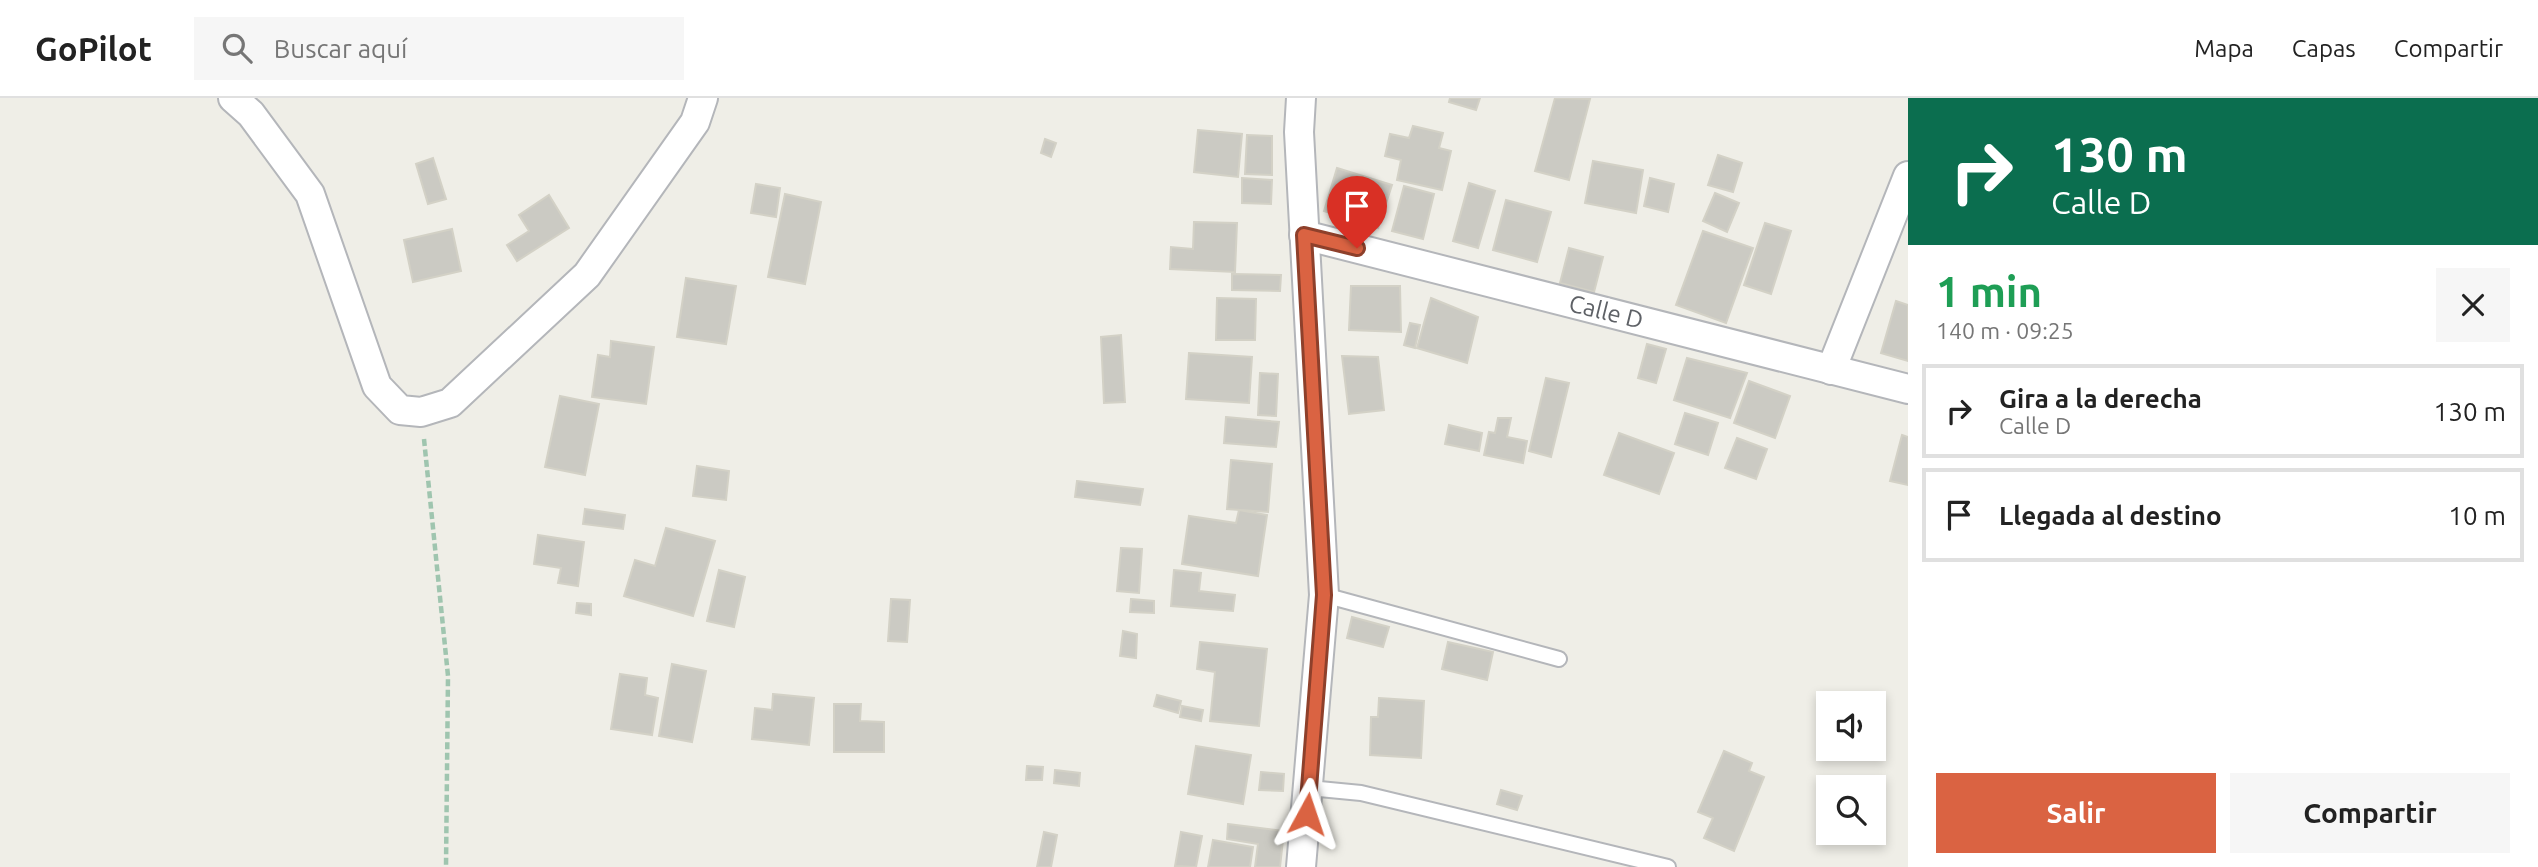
<!DOCTYPE html>
<html lang="es">
<head>
<meta charset="utf-8">
<style>
	body { margin:0; font-family:Ubuntu,sans-serif; background:#f6f6f6; color:#222; height:100vh; display:flex; flex-direction:column; font-size:26px; white-space:nowrap }
	* { box-sizing:border-box; margin:0 }
	p { font-size:23px; color:#767676 }
	.icon { flex:none; width:38px; height:38px; fill:none; stroke:currentColor; stroke-width:2; stroke-linecap:round; stroke-linejoin:round }
	.map { position:relative; flex:1; overflow:hidden }
	.side { display:flex; flex-direction:column; background:#fff; width:630px }
	.side>* { flex:none }
	.hud { background:#0b6e4f; color:#fff; overflow:hidden }
	.controls { position:absolute; left:1816px; top:593px; display:grid; gap:14px }
	.controls a { display:grid; place-items:center; width:70px; height:70px; border-radius:0px; background:#fff; box-shadow:0 4px 10px #0003; font-size:35px }
	.pin { position:absolute; display:grid; place-items:center; width:60px; height:60px; color:#fff; margin:-72px -30px; border-radius:50% 50% 50% 0; rotate:-45deg; box-shadow:0 0 7px #0007 }
	.pin .icon { rotate:45deg }
	.me { position:absolute; width:77px; margin:-38px; rotate:5deg; stroke-linejoin:round; filter:drop-shadow(0 0 5px #0008) }
	.turn { display:flex; align-items:center; gap:24px; height:147px; padding:0 28px; font-size:32px }
	.turn .icon { width:91px; height:91px; stroke-width:2.5 }
	.turn b { display:block; font-size:49px; line-height:60px }
	.round { display:grid; place-items:center; flex:none; width:74px; height:74px; border-radius:0px; background:#f6f6f6 }
	.head { display:flex; align-items:center; justify-content:space-between; height:119px; padding:0 28px }
	h1 { font-size:42px; font-weight:600; line-height:52px; color:#1e9e55 }
	.primary-button { display:flex; gap:14px; margin-top:auto; padding:14px 28px }
	.primary-button a { flex:1; height:80px; border-radius:0px; background:#da6342; color:#fff; font-size:28px; font-weight:600; line-height:80px; text-align:center }
	.primary-button a+a { background:#f6f6f6; color:#222 }
	ul { padding:0; list-style:none }
	li { display:flex; align-items:center; gap:21px; height:94px; margin:0 14px 10px; padding:0 14px; border:4px solid #e0e0e0; border-radius:0px }
	li div { flex:1 }
	li b { display:block; font-size:26px }
	li em { font-style:normal }
	header { display:flex; align-items:center; gap:42px; box-sizing:border-box; height:98px; padding:0 35px; background:#fff; border-bottom:2px solid #e0e0e0 }
	header strong { font-size:33px }
	nav { display:flex; gap:38px; margin-inline-start:auto; font-size:24px }
	.search { width:490px; height:63px; background:#f6f6f6; display:flex; align-items:center; gap:18px; box-sizing:border-box; padding:0 24px; border-radius:0px; color:#767676; font-size:26px }
	main { display:flex; flex:1; min-height:0 }
	.map>svg:first-child { display:block }
	.building { fill:#cbcac3; stroke:#d3d1c6; stroke-width:2 }
	.lines { fill:none; stroke-linecap:round; stroke-linejoin:round }
	.service-casing { stroke:#b4b6ba; stroke-width:18 }
	.minor-casing { stroke:#b4b6ba; stroke-width:32 }
	.path { stroke:#9fc5af; stroke-width:4.5; stroke-dasharray:7 3.5; stroke-linecap:butt }
	.service { stroke:#fff; stroke-width:14 }
	.minor { stroke:#fff; stroke-width:28 }
	.route-casing { stroke:#8e402b; stroke-width:18 }
	.route { stroke:#da6342; stroke-width:12 }
	.labels { text-anchor:middle; stroke-width:6; stroke-linejoin:round; paint-order:stroke }
	.street-label { font-size:24px; fill:#5e6166; stroke:#fff }
</style>
</head>
<body>
<header>
<strong>GoPilot</strong>
<div class="search"><svg class="icon" aria-label="search" viewBox="0 0 24 24"><circle cx="10" cy="10" r="6"/><path d="M15 15l6 6"/></svg>Buscar aquí</div>
<nav><a>Mapa</a><a>Capas</a><a>Compartir</a></nav>
</header>
<main>
<div class="map">
<svg width="1908" height="769" viewBox="0 0 1908 769">
	<rect width="100%" height="100%" fill="#efeee7"/>
	<!-- building -->
	<g class="building">
		<polygon points="1450,0 1480,0 1476,12 1449,4"/>
		<polygon points="1555,0 1590,1 1569,82 1535,73"/>
		<polygon points="1413,28 1443,35 1439,50 1451,53 1442,92 1397,82 1401,62 1385,58 1390,36 1409,40"/>
		<polygon points="1198,32 1242,36 1238,79 1194,74"/>
		<polygon points="1247,37 1272,38 1272,77 1245,76"/>
		<polygon points="1045,41 1056,45 1051,59 1041,55"/>
		<polygon points="1718,57 1742,65 1733,94 1708,87"/>
		<polygon points="433,60 446,101 428,106 416,66"/>
		<polygon points="1593,63 1643,72 1636,115 1585,105"/>
		<polygon points="1337,70 1392,87 1378,130 1324,113"/>
		<polygon points="1242,80 1272,82 1271,106 1242,105"/>
		<polygon points="1650,80 1674,86 1668,114 1644,108"/>
		<polygon points="1469,85 1495,93 1478,150 1453,143"/>
		<polygon points="756,86 780,90 776,119 751,115"/>
		<polygon points="1404,88 1434,96 1423,141 1392,133"/>
		<polygon points="1715,95 1739,105 1727,134 1703,123"/>
		<polygon points="785,96 821,104 805,186 768,179"/>
		<polygon points="549,97 569,130 517,163 507,147 529,133 519,117"/>
		<polygon points="1506,102 1551,114 1537,164 1493,152"/>
		<polygon points="1194,124 1237,125 1235,174 1170,171 1171,149 1193,151"/>
		<polygon points="1765,125 1791,133 1771,196 1744,187"/>
		<polygon points="452,131 461,173 413,184 404,142"/>
		<polygon points="1703,133 1753,150 1726,225 1676,207"/>
		<polygon points="1569,150 1603,159 1594,194 1560,185"/>
		<polygon points="1232,176 1281,177 1280,193 1232,192"/>
		<polygon points="686,180 736,188 726,246 677,239"/>
		<polygon points="1351,188 1400,188 1401,234 1349,232"/>
		<polygon points="1217,200 1256,201 1255,242 1216,242"/>
		<polygon points="1431,200 1478,219 1467,265 1417,250"/>
		<polygon points="1896,203 1908,207 1908,263 1881,255"/>
		<polygon points="1410,225 1420,227 1415,250 1404,247"/>
		<polygon points="1121,237 1125,304 1104,305 1101,239"/>
		<polygon points="611,243 654,249 646,306 592,299 598,257 610,259"/>
		<polygon points="1647,246 1666,251 1656,285 1638,280"/>
		<polygon points="1189,255 1252,259 1249,305 1186,301"/>
		<polygon points="1342,258 1378,259 1384,312 1349,316"/>
		<polygon points="1687,260 1747,275 1730,320 1674,302"/>
		<polygon points="1260,275 1278,276 1276,318 1258,317"/>
		<polygon points="1546,280 1569,285 1551,359 1529,353"/>
		<polygon points="1749,283 1790,298 1775,340 1734,325"/>
		<polygon points="560,298 599,306 585,377 545,369"/>
		<polygon points="1685,315 1718,325 1708,357 1675,346"/>
		<polygon points="1226,319 1279,324 1276,349 1224,345"/>
		<polygon points="1498,320 1511,320 1507,339 1527,343 1523,365 1484,357 1489,334 1495,335"/>
		<polygon points="1449,327 1482,335 1479,353 1445,346"/>
		<polygon points="1619,335 1674,355 1659,396 1604,377"/>
		<polygon points="1902,337 1908,339 1908,387 1890,383"/>
		<polygon points="1737,340 1767,351 1756,381 1725,370"/>
		<polygon points="1231,362 1272,366 1268,414 1227,411"/>
		<polygon points="697,368 729,373 726,402 693,398"/>
		<polygon points="1077,383 1143,391 1140,407 1075,399"/>
		<polygon points="585,411 625,417 623,431 583,426"/>
		<polygon points="1239,412 1267,417 1258,478 1182,466 1189,418 1236,425"/>
		<polygon points="666,430 715,443 693,518 624,498 635,462 655,468"/>
		<polygon points="538,437 584,444 578,488 558,485 561,470 534,466"/>
		<polygon points="1121,450 1142,451 1139,495 1117,493"/>
		<polygon points="719,472 745,479 734,529 707,523"/>
		<polygon points="1174,472 1201,475 1199,493 1235,497 1233,513 1171,508"/>
		<polygon points="891,501 910,502 907,544 888,543"/>
		<polygon points="1131,501 1154,503 1154,515 1130,514"/>
		<polygon points="577,505 591,506 591,517 576,515"/>
		<polygon points="1352,519 1389,529 1383,549 1347,540"/>
		<polygon points="1123,533 1137,536 1136,560 1120,558"/>
		<polygon points="1200,544 1267,551 1259,628 1210,623 1215,574 1197,571"/>
		<polygon points="1448,544 1493,554 1487,582 1442,571"/>
		<polygon points="672,566 706,573 692,644 659,638"/>
		<polygon points="620,576 647,580 645,597 658,600 652,637 611,631"/>
		<polygon points="773,596 814,600 809,647 752,641 755,610 772,612"/>
		<polygon points="1157,597 1181,603 1178,615 1154,608"/>
		<polygon points="1379,600 1424,603 1421,660 1370,657 1371,619 1378,619"/>
		<polygon points="834,606 861,606 860,623 884,624 884,654 834,654"/>
		<polygon points="1182,608 1203,612 1201,623 1180,619"/>
		<polygon points="1196,648 1251,657 1243,706 1188,696"/>
		<polygon points="1724,653 1752,665 1749,673 1764,679 1734,753 1704,740 1713,720 1698,714"/>
		<polygon points="1027,668 1043,669 1042,682 1026,682"/>
		<polygon points="1055,672 1080,675 1079,688 1054,685"/>
		<polygon points="1261,674 1284,676 1283,693 1259,692"/>
		<polygon points="1501,692 1522,698 1517,712 1497,706"/>
		<polygon points="1228,726 1284,733 1280,769 1255,769 1258,746 1227,741"/>
		<polygon points="1044,734 1057,737 1051,769 1037,769"/>
		<polygon points="1181,734 1202,738 1196,769 1175,768"/>
		<polygon points="1213,742 1253,749 1250,769 1208,769"/>
	</g>
	<g class="lines">
		<!-- service casing -->
		<g class="service-casing">
			<g id="service">
				<polyline points="1324,497 1559,561"/>
				<polyline points="1309,690 1361,695 1668,769"/>
			</g>
		</g>
		<!-- minor casing -->
		<g class="minor-casing">
			<g id="minor">
				<polyline points="233,0 251,16 310,96 377,288 400,312 421,314 450,305 587,177 695,24 703,0"/>
				<polyline points="1301,0 1299,34 1324,497 1301,769"/>
				<polyline points="1304,137 1908,291"/>
				<polyline points="1831,272 1908,78"/>
			</g>
		</g>
		<!-- path -->
		<polyline class="path" points="424,341 448,578 446,769"/>
		<!-- service -->
		<use href="#service" class="service"/>
		<!-- minor -->
		<use href="#minor" class="minor"/>
	</g>
	<g class="lines">
		<!-- route casing -->
		<g class="route-casing">
			<polyline id="route" points="1307,716 1324,497 1304,137 1357,150"/>
		</g>
		<!-- route -->
		<use href="#route" class="route"/>
	</g>
	<g class="labels">
		<!-- street labels -->
		<g class="street-label">
			<text transform="translate(1606 214) rotate(14)" y="8">Calle D</text>
		</g>
	</g>
</svg>
<div class="controls">
<a><svg class="icon" aria-label="sound" viewBox="0 0 24 24"><path d="M4 9h4l5-4v14l-5-4H4zM17 9q2 3 0 6"/></svg></a>
<a><svg class="icon" aria-label="search" viewBox="0 0 24 24"><circle cx="10" cy="10" r="6"/><path d="M15 15l6 6"/></svg></a>
</div>
<div class="pin" style="left:1357px;top:150px;background:#d93025"><svg class="icon" aria-label="arrive" viewBox="0 0 24 24"><path d="M6 21V4h12l-3 4 3 4H6"/></svg></div>
<svg class="me" style="left:1307px;top:716px" viewBox="-20 -20 40 40"><path d="M0-17L14 15 0 8-14 15z" fill="#da6342" stroke="#fff" stroke-width="4"/></svg>
</div>
<section class="side">
<div class="hud">
<div class="turn"><svg class="icon" aria-label="right" viewBox="0 0 24 24"><path d="M7 20v-9h11M14 6l5 5-5 5"/></svg><div><b>130 m</b>Calle D</div></div>
</div>
<div class="head"><div><h1>1 min</h1><p>140 m · 09:25</p></div><a class="round"><svg class="icon" aria-label="close" viewBox="0 0 24 24"><path d="M6 6l12 12M18 6L6 18"/></svg></a></div>
<ul>
<li><svg class="icon" aria-label="right" viewBox="0 0 24 24"><path d="M7 20v-9h11M14 6l5 5-5 5"/></svg><div><b>Gira a la derecha</b><p>Calle D</p></div><em>130 m</em></li>
<li><svg class="icon" aria-label="arrive" viewBox="0 0 24 24"><path d="M6 21V4h12l-3 4 3 4H6"/></svg><div><b>Llegada al destino</b></div><em>10 m</em></li>
</ul>
<div class="primary-button"><a>Salir</a><a>Compartir</a></div>
</section>
</main>
</body>
</html>
